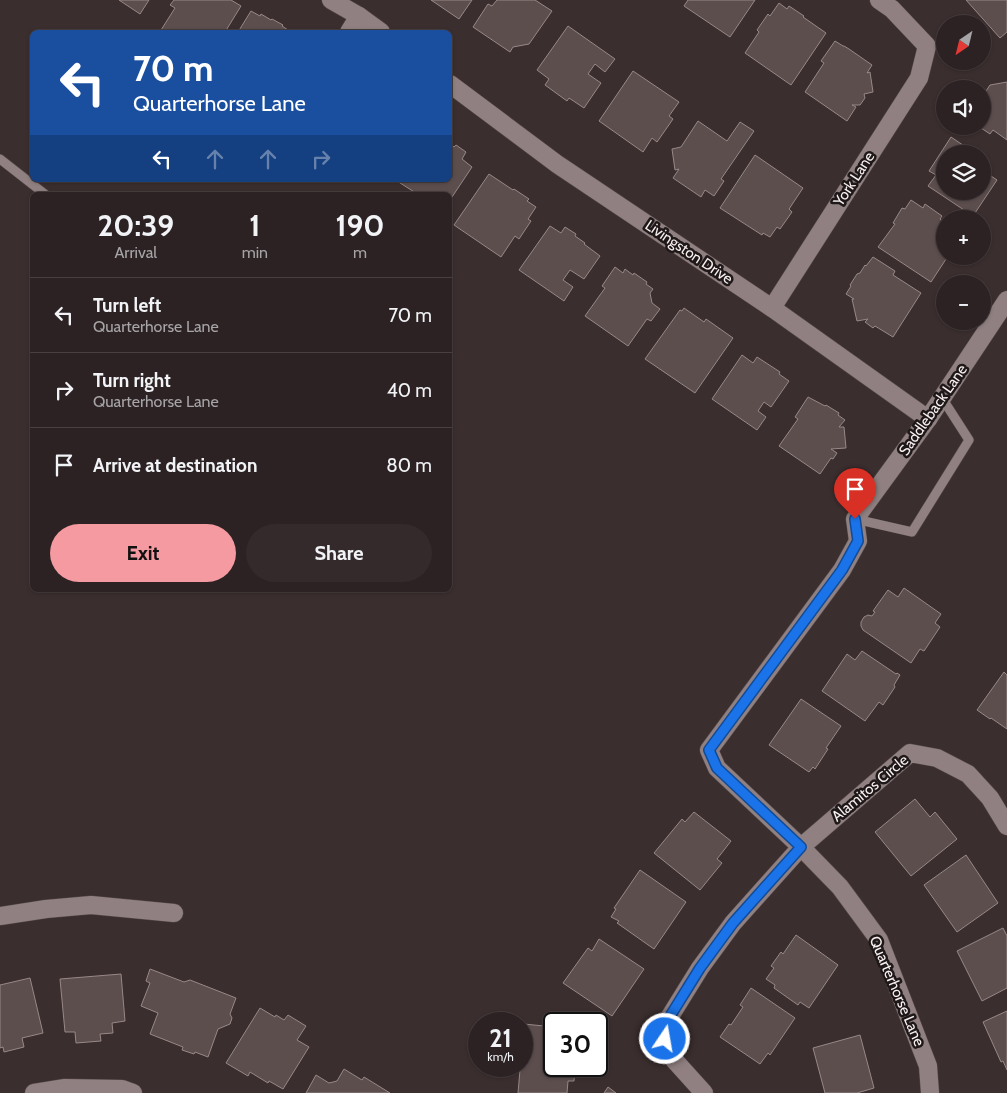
<!DOCTYPE html>
<html lang="en">
<head>
<meta charset="utf-8">
<style>
	body { margin:0; font-family:Cabin,sans-serif; background:#342a2b; color:#f1f3f6; height:100vh; display:flex; flex-direction:column; font-size:19px; white-space:nowrap }
	* { box-sizing:border-box; margin:0 }
	p { font-size:16px; color:#a6a4a6 }
	.icon { flex:none; width:28px; height:28px; fill:none; stroke:currentColor; stroke-width:2; stroke-linecap:round; stroke-linejoin:round }
	.map { position:relative; flex:1; overflow:hidden }
	.panel { position:absolute; left:30px; top:192px; width:422px; height:400px; display:flex; flex-direction:column; background:#2c2223; border-radius:8px; box-shadow:0 1px 4px #0004,0 0 0 1px #483f41 }
	.panel>* { flex:none }
	.hud { position:absolute; left:30px; top:30px; width:422px; height:152px; border-radius:8px; box-shadow:0 1px 4px #0004,0 0 0 1px #483f41; background:#1a4fa0; color:#fff; overflow:hidden }
	.needle { width:32px; rotate:215deg }
	.buttons { position:absolute; left:936px; top:15px; display:grid; gap:10px }
	.buttons a { display:grid; place-items:center; width:55px; height:55px; border-radius:50%; background:#2c2223; box-shadow:0 1px 4px #0004,0 0 0 1px #483f41; font-size:25px }
	.speed { position:absolute; left:468px; top:1012px; display:flex; gap:10px; font-size:25px; font-weight:700; text-align:center }
	.speed>* { display:grid; place-content:center; width:65px; height:65px; border-radius:50%; background:#2c2223; box-shadow:0 1px 4px #0004,0 0 0 1px #483f41; line-height:1 }
	.speed small { font-size:12px; font-weight:400 }
	.speed .limit { border:2px solid #111; border-radius:8px; background:#fff; color:#111 }
	.pin { position:absolute; display:grid; place-items:center; width:42px; height:42px; color:#fff; margin:-51px -21px; border-radius:50% 50% 50% 0; rotate:-45deg; box-shadow:0 0 5px #0007 }
	.pin .icon { rotate:45deg }
	.me { position:absolute; width:55px; margin:-28px; rotate:12deg; stroke-linejoin:round; filter:drop-shadow(0 0 4px #0008) }
	.turn { display:flex; align-items:center; gap:18px; height:105px; padding:0 20px; font-size:22px }
	.turn .icon { width:65px; height:65px; stroke-width:2.5 }
	.turn b { display:block; font-size:35px; line-height:42px }
	.lanes { display:flex; align-items:center; height:48px; padding:0 20px; background:#0003; justify-content:center; gap:25px; direction:ltr }
	.lanes .off { opacity:.35 }
	.eta { display:flex; justify-content:space-evenly; align-items:center; height:85px; text-align:center }
	.eta b { font-size:30px; font-weight:700; line-height:35px }
	.button { display:flex; gap:10px; margin-top:auto; padding:10px 20px }
	.button a { flex:1; height:58px; border-radius:30px; background:#f49aa0; color:#111; font-size:20px; font-weight:700; line-height:58px; text-align:center }
	.button a+a { background:#342a2b; color:#f1f3f6 }
	ul { padding:0; list-style:none }
	li { display:flex; align-items:center; gap:15px; height:75px; padding:0 20px; border-top:1px solid #483f41 }
	li div { flex:1 }
	li b { display:block; font-size:19px }
	li em { font-style:normal }
	.map>svg:first-child { display:block }
	.building { fill:#5d4e4e; stroke:#988888 }
	.lines { fill:none; stroke-linecap:round; stroke-linejoin:round }
	.lane-casing { stroke:#564a4b; stroke-width:10 }
	.street-casing { stroke:#564a4b; stroke-width:19 }
	.lane { stroke:#908081; stroke-width:9 }
	.street { stroke:#908081; stroke-width:18 }
	.route-casing { stroke:#114b97; stroke-width:12 }
	.route { stroke:#1a73e8; stroke-width:9 }
	.labels { text-anchor:middle; stroke-width:5; stroke-linejoin:round; paint-order:stroke }
	.street-label { font-size:15px; fill:#f9f0f0; stroke:#1e1818 }
</style>
</head>
<body>
<div class="map">
<svg width="1007" height="1093" viewBox="0 0 1007 1093">
	<rect width="100%" height="100%" fill="#3b2e2f"/>
	<!-- building -->
	<g class="building">
		<polygon points="119,0 149,0 140,14"/>
		<polygon points="174,0 231,0 241,6 225,32 165,32 161,30 175,8 170,5"/>
		<polygon points="431,0 472,0 459,19"/>
		<polygon points="497,0 535,0 552,11 529,44 513,47 510,52 473,27 488,4 492,6"/>
		<polygon points="688,0 755,0 730,37 684,6"/>
		<polygon points="966,0 1007,0 1007,32 1000,38"/>
		<polygon points="779,3 787,9 789,6 804,16 803,17 826,33 791,85 745,53 759,32 757,30 768,14 770,16"/>
		<polygon points="251,11 260,16 261,14 271,20 272,19 283,25 282,26 291,32 238,32"/>
		<polygon points="568,26 615,59 605,72 595,64 588,74 601,83 584,108 569,98 567,101 545,85 549,79 537,70"/>
		<polygon points="835,41 843,46 844,46 849,49 872,65 867,73 870,72 873,92 864,94 865,98 860,105 852,105 856,107 847,121 805,92 824,63 821,61"/>
		<polygon points="633,71 679,102 669,116 673,119 657,142 652,138 643,152 599,121"/>
		<polygon points="1007,82 1007,140 993,130 990,134 978,126 982,126 982,97 990,85"/>
		<polygon points="698,121 727,141 740,122 754,131 721,179 724,181 714,196 705,190 701,197 673,178 679,169 675,170 672,149 681,147"/>
		<polygon points="951,137 976,154 945,154 945,191 982,191 982,170 997,180 973,216 928,186 936,175 929,171"/>
		<polygon points="450,144 454,147 456,145 466,152 462,159 472,167 450,200 450,195 419,195 397,181 450,180"/>
		<polygon points="755,155 803,188 789,209 792,212 780,229 777,227 770,237 763,233 762,235 720,208"/>
		<polygon points="489,174 513,190 514,189 529,199 527,201 536,207 528,219 531,221 519,239 515,236 501,257 454,225"/>
		<polygon points="911,200 923,208 925,204 942,216 940,219 945,223 945,256 948,256 931,282 878,247 895,224 893,223 902,208 905,209"/>
		<polygon points="550,226 561,233 565,227 576,234 575,236 585,243 584,244 600,256 584,279 570,270 563,280 573,287 564,301 519,270"/>
		<polygon points="873,257 895,271 893,275 921,293 893,337 875,326 873,328 865,322 868,319 857,321 852,299 854,299 846,294 851,286 850,285 857,274 860,273 865,265 866,266"/>
		<polygon points="615,267 623,273 625,269 633,275 634,273 647,282 646,284 653,289 650,293 652,303 660,309 651,321 647,319 628,346 585,316 605,288 602,286"/>
		<polygon points="684,308 704,322 706,319 733,338 695,393 645,359 680,310 682,311"/>
		<polygon points="742,355 753,363 757,357 780,372 779,374 789,381 771,407 764,402 758,411 766,417 757,430 712,399"/>
		<polygon points="808,397 825,406 826,405 839,413 838,415 845,420 839,427 844,427 846,448 831,449 837,453 833,459 831,458 820,474 779,446 798,419 795,417"/>
		<polygon points="904,588 941,614 935,623 940,627 924,651 920,649 911,663 863,630 861,626 861,622 864,617 868,615 872,616 875,612 873,611 888,590 898,597"/>
		<polygon points="862,651 896,674 897,673 900,675 894,685 895,687 883,705 879,702 865,721 822,691 847,654 855,660"/>
		<polygon points="1004,672 1007,675 1007,729 991,718 990,719 977,710"/>
		<polygon points="801,699 841,726 826,748 828,749 815,769 813,767 809,772 769,745"/>
		<polygon points="915,799 930,817 935,812 957,839 911,876 875,832"/>
		<polygon points="694,812 731,841 717,859 722,863 700,890 654,853 682,819 685,822"/>
		<polygon points="966,855 998,903 957,932 924,885"/>
		<polygon points="640,870 686,902 654,949 617,923 619,921 611,917 616,909 614,908"/>
		<polygon points="1003,928 1007,936 1007,988 982,1001 957,951"/>
		<polygon points="796,935 838,965 809,1008 800,1002 798,1005 774,988 775,985 766,979 774,968 771,966 781,952 783,954"/>
		<polygon points="599,939 644,969 612,1016 563,983 588,948 592,951"/>
		<polygon points="150,969 184,982 190,980 236,998 230,1014 232,1018 230,1024 218,1029 208,1057 195,1052 194,1054 182,1050 183,1047 150,1034 158,1013 141,1006 150,983 146,981"/>
		<polygon points="121,974 125,1021 112,1023 113,1033 100,1034 101,1041 76,1043 75,1032 65,1032 60,979"/>
		<polygon points="30,978 43,1033 22,1038 24,1047 4,1052 3,1047 0,1048 0,985"/>
		<polygon points="751,988 795,1018 770,1055 768,1053 760,1064 720,1037 729,1024 731,1025 743,1007 740,1005"/>
		<polygon points="260,1008 275,1017 276,1015 284,1020 288,1015 306,1026 297,1040 309,1047 283,1089 269,1081 268,1083 250,1072 248,1076 226,1063"/>
		<polygon points="1007,1011 1007,1070 1003,1061 1001,1062 983,1022"/>
		<polygon points="555,1018 579,1020 579,1024 555,1024"/>
		<polygon points="524,1024 554,1027 554,1066 575,1066 574,1081 568,1081 567,1093 518,1093"/>
		<polygon points="860,1035 874,1088 857,1093 825,1093 813,1048"/>
		<polygon points="344,1069 362,1080 364,1077 390,1093 306,1093 316,1075 329,1083 337,1081"/>
		<polygon points="608,1087 616,1093 604,1093"/>
	</g>
	<g class="lines">
		<!-- lane casing -->
		<g class="lane-casing">
			<g id="lane">
				<polyline points="0,159 46,195"/>
				<polyline points="855,519 912,532 969,440 942,398"/>
			</g>
		</g>
		<!-- street casing -->
		<g class="street-casing">
			<g id="street">
				<polyline points="331,0 359,16 381,32"/>
				<polyline points="349,32 359,16"/>
				<polyline points="450,84 557,164 772,308 928,419"/>
				<polyline points="772,308 919,78 927,46 892,9 879,0"/>
				<polyline points="0,916 46,909 91,905 174,913"/>
				<polyline points="34,1093 65,1088 122,1089 133,1093"/>
				<polyline points="704,1093 667,1052 664,1026 700,968 733,923 801,847 910,753 937,758 968,774 990,798 1007,826"/>
				<polyline points="930,1093 928,1066 879,940 840,887 801,847 717,768 709,750 842,570 858,541 855,519 928,419 1007,300"/>
			</g>
		</g>
		<!-- lane -->
		<use href="#lane" class="lane"/>
		<!-- street -->
		<use href="#street" class="street"/>
	</g>
	<g class="lines">
		<!-- route casing -->
		<g class="route-casing">
			<polyline id="route" points="665,1039 664,1026 700,968 733,923 801,847 717,768 709,750 842,570 858,541 855,519"/>
		</g>
		<!-- route -->
		<use href="#route" class="route"/>
	</g>
	<g class="labels">
		<!-- street labels -->
		<g class="street-label">
			<text transform="translate(854 179) rotate(-57)" y="5">York Lane</text>
			<text transform="translate(689 252) rotate(34)" y="5">Livingston Drive</text>
			<text transform="translate(933 410) rotate(-55)" y="5">Saddleback Lane</text>
			<text transform="translate(870 788) rotate(-40)" y="5">Alamitos Circle</text>
			<text transform="translate(897 991) rotate(67)" y="5">Quarterhorse Lane</text>
		</g>
	</g>
</svg>
<div class="buttons">
<a><svg class="needle" viewBox="-14 -14 28 28"><path d="M0-13l5 13h-10z" fill="#e53935"/><path d="M0 13l5-13h-10z" fill="#a6a4a6"/></svg></a>
<a><svg class="icon" aria-label="sound" viewBox="0 0 24 24"><path d="M4 9h4l5-4v14l-5-4H4zM17 9q2 3 0 6"/></svg></a>
<a><svg class="icon" aria-label="layers" viewBox="0 0 24 24"><path d="M12 4l9 5-9 5-9-5zM3 14l9 5 9-5"/></svg></a>
<a>+</a>
<a>−</a>
</div>
<div class="speed"><div>21<small>km/h</small></div><div class="limit">30</div></div>
<div class="pin" style="left:855px;top:519px;background:#d93025"><svg class="icon" aria-label="arrive" viewBox="0 0 24 24"><path d="M6 21V4h12l-3 4 3 4H6"/></svg></div>
<svg class="me" style="left:665px;top:1039px" viewBox="-20 -20 40 40"><circle r="17" fill="#1a73e8" stroke="#fff" stroke-width="3"/><path d="M0-11L8 9 0 5-8 9z" fill="#fff"/></svg>
<div class="hud">
<div class="turn"><svg class="icon" aria-label="left" viewBox="0 0 24 24"><path d="M17 20v-9H6M10 6l-5 5 5 5"/></svg><div><b>70 m</b>Quarterhorse Lane</div></div>
<div class="lanes"><svg class="icon" aria-label="left" viewBox="0 0 24 24"><path d="M17 20v-9H6M10 6l-5 5 5 5"/></svg><svg class="icon off" aria-label="ahead" viewBox="0 0 24 24"><path d="M12 20V5M6 11l6-6 6 6"/></svg><svg class="icon off" aria-label="ahead" viewBox="0 0 24 24"><path d="M12 20V5M6 11l6-6 6 6"/></svg><svg class="icon off" aria-label="right" viewBox="0 0 24 24"><path d="M7 20v-9h11M14 6l5 5-5 5"/></svg></div>
</div>
<section class="panel">
<div class="eta">
<div><b>20:39</b><p>Arrival</p></div>
<div><b>1</b><p>min</p></div>
<div><b>190</b><p>m</p></div>
</div>
<ul>
<li><svg class="icon" aria-label="left" viewBox="0 0 24 24"><path d="M17 20v-9H6M10 6l-5 5 5 5"/></svg><div><b>Turn left</b><p>Quarterhorse Lane</p></div><em>70 m</em></li>
<li><svg class="icon" aria-label="right" viewBox="0 0 24 24"><path d="M7 20v-9h11M14 6l5 5-5 5"/></svg><div><b>Turn right</b><p>Quarterhorse Lane</p></div><em>40 m</em></li>
<li><svg class="icon" aria-label="arrive" viewBox="0 0 24 24"><path d="M6 21V4h12l-3 4 3 4H6"/></svg><div><b>Arrive at destination</b></div><em>80 m</em></li>
</ul>
<div class="button"><a>Exit</a><a>Share</a></div>
</section>
</div>
</body>
</html>
